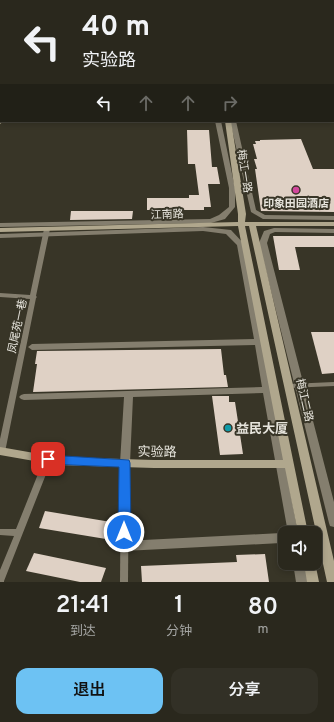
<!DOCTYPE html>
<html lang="zh">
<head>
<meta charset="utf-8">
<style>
	body { margin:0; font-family:Overpass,"Noto Sans SC",sans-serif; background:#323026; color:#f1f3f6; height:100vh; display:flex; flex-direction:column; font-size:15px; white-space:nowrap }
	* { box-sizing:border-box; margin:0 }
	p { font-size:13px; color:#a5a6a4 }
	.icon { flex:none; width:22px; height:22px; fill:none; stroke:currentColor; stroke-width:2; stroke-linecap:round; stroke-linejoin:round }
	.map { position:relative; height:582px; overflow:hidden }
	.panel { display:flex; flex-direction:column; background:#2a281d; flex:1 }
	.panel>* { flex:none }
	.hud { position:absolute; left:0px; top:0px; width:334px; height:122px; box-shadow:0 2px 6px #0003,0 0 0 1px #46443b; background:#2a281d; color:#f1f3f6; overflow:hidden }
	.controls { position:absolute; left:278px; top:526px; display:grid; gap:8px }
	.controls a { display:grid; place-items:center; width:44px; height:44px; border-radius:8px; background:#2a281d; box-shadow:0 2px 6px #0003,0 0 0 1px #46443b; font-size:20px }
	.pin { position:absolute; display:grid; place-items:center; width:34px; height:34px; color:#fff; margin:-17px; border-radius:8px; box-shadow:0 2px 6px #0006 }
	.me { position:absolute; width:44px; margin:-22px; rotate:0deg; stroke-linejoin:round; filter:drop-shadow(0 0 3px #0008) }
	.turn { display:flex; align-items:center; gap:14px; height:84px; padding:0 16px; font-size:18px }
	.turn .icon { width:52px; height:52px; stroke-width:2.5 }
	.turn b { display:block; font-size:28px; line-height:34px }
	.lanes { display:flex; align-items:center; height:38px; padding:0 16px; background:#0003; justify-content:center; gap:20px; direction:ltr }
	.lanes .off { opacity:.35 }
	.eta { display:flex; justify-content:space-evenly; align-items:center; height:68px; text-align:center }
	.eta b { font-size:24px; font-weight:600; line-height:28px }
	.cta { display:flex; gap:8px; margin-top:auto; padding:8px 16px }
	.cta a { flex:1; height:46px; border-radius:12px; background:#6dc2f3; color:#111; font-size:16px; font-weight:600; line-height:46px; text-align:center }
	.cta a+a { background:#323026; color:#f1f3f6 }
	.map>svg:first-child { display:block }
	.building { fill:#dfd1c5 }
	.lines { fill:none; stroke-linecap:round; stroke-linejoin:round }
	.lane { fill:#847e6e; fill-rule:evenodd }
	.street { fill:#847e6e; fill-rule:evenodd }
	.secondary { fill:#b0a78d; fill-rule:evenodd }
	.route { fill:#1a73e8; stroke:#114b97 }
	.hotel-dot { fill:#d1479c; stroke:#383527; stroke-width:1.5 }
	.culture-dot { fill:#0f9aa8; stroke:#383527; stroke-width:1.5 }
	.labels { text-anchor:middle; stroke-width:4; stroke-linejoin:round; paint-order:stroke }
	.street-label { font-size:11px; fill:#e6e4dc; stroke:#383527 }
	.poi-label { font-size:11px; font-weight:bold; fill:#e6e4dc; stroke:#383527 }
	.near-poi-label { font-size:13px; font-weight:bold; fill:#e6e4dc; stroke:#383527; text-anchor:start }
	.near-street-label { font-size:13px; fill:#e6e4dc; stroke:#383527 }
</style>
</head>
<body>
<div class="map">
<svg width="334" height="582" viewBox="0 0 334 582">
	<rect width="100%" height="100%" fill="#383527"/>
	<!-- building -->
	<g class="building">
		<polygon points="187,130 209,130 212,167 217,167 220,184 208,184 211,207 204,207 204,210 147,210 147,198 189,198 189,195 199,195 195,164 188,164"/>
		<polygon points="301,139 313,169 334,169 334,212 261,211 255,169 257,169 254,159 257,159 253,144 256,144 255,141 260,141 260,140"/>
		<polygon points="71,211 133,211 132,219 70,220"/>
		<polygon points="273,236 334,236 334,247 295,247 300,270 279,270"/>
		<polygon points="311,332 334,332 334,373 322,374"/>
		<polygon points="221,349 224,375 226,375 228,387 33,392 37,364 35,364 37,351"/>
		<polygon points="212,396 229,396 229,402 235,402 243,454 220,455"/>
		<polygon points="45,511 117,523 112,540 39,528"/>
		<polygon points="34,553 106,568 101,582 80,582 26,571"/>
		<polygon points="265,554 269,582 142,582 141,566 237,562 236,555"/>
	</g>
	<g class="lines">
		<!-- lane -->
		<g class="lane">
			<rect x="333" y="60" width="1" height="2"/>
			<rect x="0" y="117" width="1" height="2"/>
			<polygon points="47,227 50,229 36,296 37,297 36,298 5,452 4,454 0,455 0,439 30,299 0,297 0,293 30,295 44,229"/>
			<polygon points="334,382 334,386 289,388 287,388 286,386 287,384 289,384"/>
			<polygon points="48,456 51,457 52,459 4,581 4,582 0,582 0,570 14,536 0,535 0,529 16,529 44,459 45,457"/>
			<polygon points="125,460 128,461 129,463 128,582 120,582 121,463 122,461"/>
		</g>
		<!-- street -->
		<g class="street">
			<rect x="0" y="64" width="1" height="4"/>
			<rect x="333" y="110" width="1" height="4"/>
			<polygon points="215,121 221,121 235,188 235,207 225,219 211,223 0,227 0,223 210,219 219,215 229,207 229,188"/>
			<polygon points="230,121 236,121 256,210 265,215 334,216 334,220 263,219 251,212"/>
			<polygon points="203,227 231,230 245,245 262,340 265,342 263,344 271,387 275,390 272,393 298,533 288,533 263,393 133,397 130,463 129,466 125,467 121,466 120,463 124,397 24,400 21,399 19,397 21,395 24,394 262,387 255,345 32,350 28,347 32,344 254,339 237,245 226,234 203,231 0,238 0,234"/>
			<polygon points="274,228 334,229 334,233 275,232 270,234 267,243 334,502 334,527 330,526 329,523 259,243 264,231"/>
			<polygon points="281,533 285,535 285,541 281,543 124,551 120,549 118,546 120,543 124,541"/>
			<polygon points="293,563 305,563 308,582 296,582"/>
		</g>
		<!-- secondary -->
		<g class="secondary">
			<rect x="333" y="41" width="1" height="2"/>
			<polygon points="0,119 1,121 4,121 0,124"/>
			<polygon points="225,121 231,121 246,214 245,222 334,222 334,226 256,226 334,561 334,582 327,582 249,226 245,226 308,533 298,533 285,468 154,468 57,465 0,455 0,447 57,457 154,460 283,460 238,226 0,232 0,228 238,222 238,214"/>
			<polygon points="315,562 319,582 307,582 304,563 315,563"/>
		</g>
	</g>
	<!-- route -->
	<polygon class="route" points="48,455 129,460 130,463 131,532 129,536 124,537 120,536 118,532 119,467 48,464 44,463 43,459 44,456"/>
	<!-- markers -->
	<circle class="hotel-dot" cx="296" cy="190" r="4"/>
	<circle class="culture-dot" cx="228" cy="428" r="4"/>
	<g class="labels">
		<!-- street labels -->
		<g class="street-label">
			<text transform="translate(245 171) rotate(81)" y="4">梅江一路</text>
			<text transform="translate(167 214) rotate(-2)" y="4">江南路</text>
			<text transform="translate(17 326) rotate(-78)" y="4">凤尾苑一巷</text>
			<text transform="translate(305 400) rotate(77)" y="4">梅江二路</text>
		</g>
		<!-- poi labels -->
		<g class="poi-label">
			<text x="296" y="207">印象田园酒店</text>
		</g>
		<!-- near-poi labels -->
		<g class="near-poi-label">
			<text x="236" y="433">益民大厦</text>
		</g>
		<!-- near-street labels -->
		<g class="near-street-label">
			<text transform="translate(157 451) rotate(1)" y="5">实验路</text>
		</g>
	</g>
</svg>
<div class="controls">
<a><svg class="icon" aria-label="sound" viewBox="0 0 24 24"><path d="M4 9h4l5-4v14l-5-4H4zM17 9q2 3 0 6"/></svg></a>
</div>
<div class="pin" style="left:48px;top:459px;background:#d93025"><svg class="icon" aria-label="arrive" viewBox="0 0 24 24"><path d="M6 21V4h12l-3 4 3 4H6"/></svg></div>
<svg class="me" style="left:124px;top:532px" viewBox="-20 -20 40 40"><circle r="17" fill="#1a73e8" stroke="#fff" stroke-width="3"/><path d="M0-11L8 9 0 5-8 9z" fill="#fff"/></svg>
<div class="hud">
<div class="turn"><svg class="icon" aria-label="left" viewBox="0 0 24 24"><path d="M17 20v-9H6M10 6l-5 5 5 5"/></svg><div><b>40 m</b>实验路</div></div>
<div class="lanes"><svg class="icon" aria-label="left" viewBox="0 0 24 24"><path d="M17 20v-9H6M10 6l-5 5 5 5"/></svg><svg class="icon off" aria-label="ahead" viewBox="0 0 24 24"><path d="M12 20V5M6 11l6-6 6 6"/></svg><svg class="icon off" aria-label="ahead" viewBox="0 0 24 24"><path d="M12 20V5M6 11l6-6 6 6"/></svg><svg class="icon off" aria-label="right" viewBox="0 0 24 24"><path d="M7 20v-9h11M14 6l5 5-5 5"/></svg></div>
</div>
</div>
<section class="panel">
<div class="eta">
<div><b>21:41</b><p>到达</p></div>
<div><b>1</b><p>分钟</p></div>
<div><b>80</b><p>m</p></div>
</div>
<div class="cta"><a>退出</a><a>分享</a></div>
</section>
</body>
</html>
